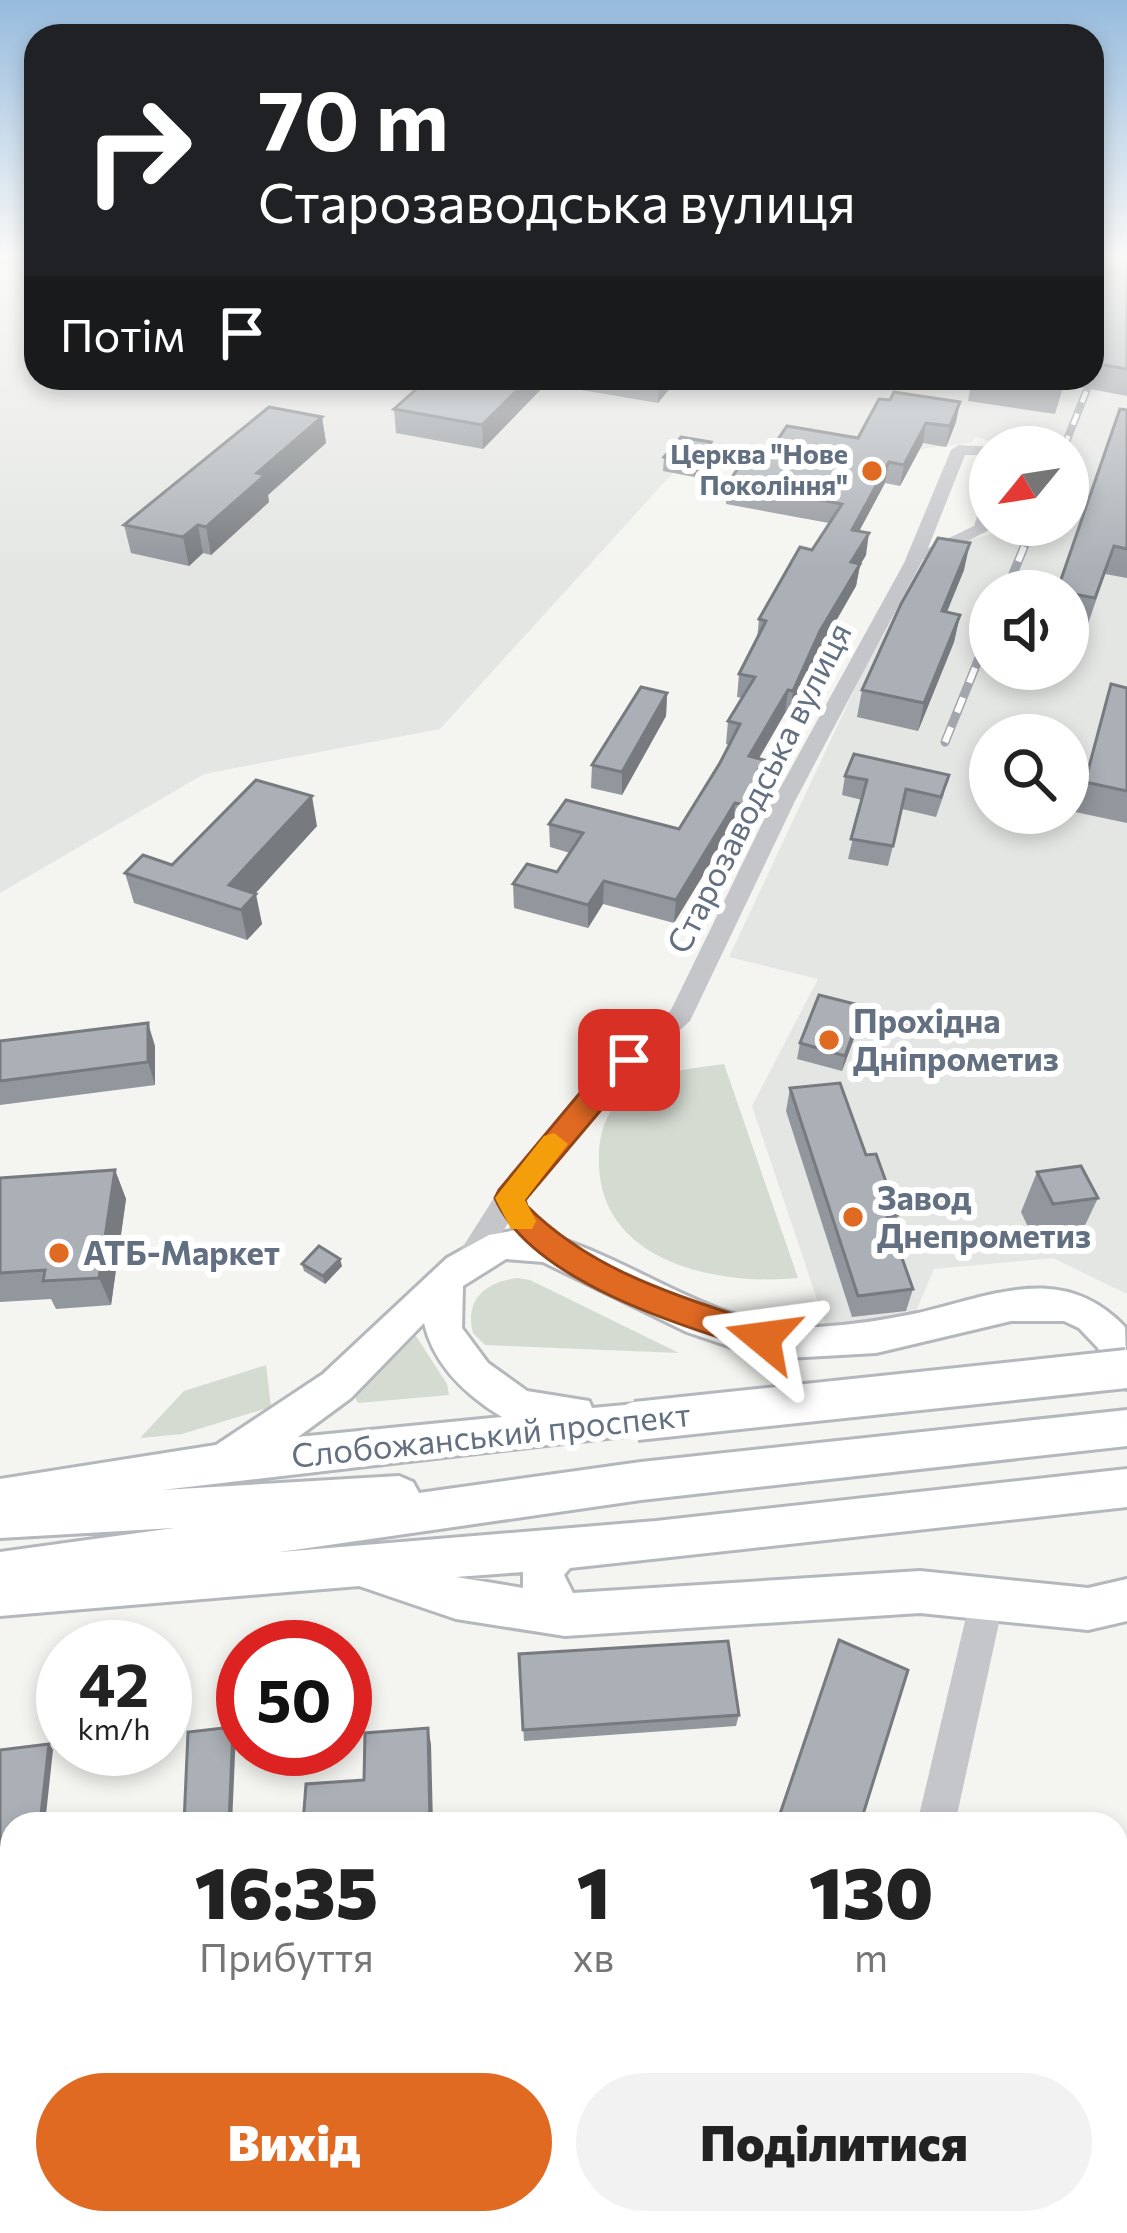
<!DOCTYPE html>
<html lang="uk">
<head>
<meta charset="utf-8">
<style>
	body { margin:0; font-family:Commissioner,sans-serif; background:#f2f2f2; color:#222; height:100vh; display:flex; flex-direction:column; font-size:45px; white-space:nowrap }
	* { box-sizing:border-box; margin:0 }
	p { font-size:39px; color:#767676 }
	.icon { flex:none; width:66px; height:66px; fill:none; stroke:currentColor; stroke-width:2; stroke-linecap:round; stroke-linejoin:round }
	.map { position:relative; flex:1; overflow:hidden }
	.sheet { position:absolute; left:0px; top:1812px; width:1128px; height:423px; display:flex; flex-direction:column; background:#fff; border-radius:36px 36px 0 0; box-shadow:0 6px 18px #0003 }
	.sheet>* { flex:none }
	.banner { position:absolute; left:24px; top:24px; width:1080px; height:366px; border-radius:36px; box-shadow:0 6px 18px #0003; background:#202124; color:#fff; overflow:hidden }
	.needle { width:78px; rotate:240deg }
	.controls { position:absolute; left:969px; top:426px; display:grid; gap:24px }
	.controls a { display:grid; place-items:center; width:120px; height:120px; border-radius:50%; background:#fff; box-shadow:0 6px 18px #0003; font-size:60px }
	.speed { position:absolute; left:36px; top:1620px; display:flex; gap:24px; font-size:60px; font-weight:700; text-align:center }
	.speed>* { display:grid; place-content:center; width:156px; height:156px; border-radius:50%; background:#fff; box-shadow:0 6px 18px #0003; line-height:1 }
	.speed small { font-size:30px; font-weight:400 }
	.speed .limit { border:18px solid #d22; background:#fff; color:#111 }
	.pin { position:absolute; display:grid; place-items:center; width:102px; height:102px; color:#fff; margin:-51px; border-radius:24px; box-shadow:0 6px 18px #0006 }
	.me { position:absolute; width:132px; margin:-66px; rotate:286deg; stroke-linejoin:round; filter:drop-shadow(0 0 9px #0008) }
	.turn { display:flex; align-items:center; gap:42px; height:252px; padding:0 36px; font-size:54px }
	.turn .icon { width:156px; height:156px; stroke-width:2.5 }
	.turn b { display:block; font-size:84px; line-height:102px }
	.then { display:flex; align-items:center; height:114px; padding:0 36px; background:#0003; gap:24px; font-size:45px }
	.eta { display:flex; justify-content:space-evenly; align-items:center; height:204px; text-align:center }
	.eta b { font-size:72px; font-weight:800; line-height:84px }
	.primary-button { display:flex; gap:24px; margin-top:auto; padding:24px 36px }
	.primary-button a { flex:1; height:138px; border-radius:72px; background:#e16a23; color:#fff; font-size:48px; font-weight:800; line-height:138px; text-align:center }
	.primary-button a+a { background:#f2f2f2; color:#222 }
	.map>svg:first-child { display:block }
	.built { fill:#e4e6e4; fill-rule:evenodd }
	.green { fill:#d4dbd1 }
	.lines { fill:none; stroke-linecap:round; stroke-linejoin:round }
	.major-casing { stroke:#b4b7bc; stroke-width:6 }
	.minor { fill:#c4c6ca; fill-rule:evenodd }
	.major { fill:#fff; fill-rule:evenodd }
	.rail-far1-casing { stroke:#a2a6ad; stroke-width:8 }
	.rail-casing { stroke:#a2a6ad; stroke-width:9 }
	.rail-far1 { stroke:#fff; stroke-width:4.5; stroke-dasharray:12; stroke-linecap:butt }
	.rail { stroke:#fff; stroke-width:6; stroke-dasharray:16; stroke-linecap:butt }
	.major-bridge-casing { stroke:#b4b7bc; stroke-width:44; stroke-linecap:butt }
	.major-bridge { stroke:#fff; stroke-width:38 }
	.wall { fill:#92979d }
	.shaded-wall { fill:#777b7f }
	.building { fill:#aab0b6; stroke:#777b7f; stroke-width:3 }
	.route { fill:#e16a23; stroke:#924517; stroke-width:3 }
	.slow { fill:#f59e0b }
	.poi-dot { fill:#e16a23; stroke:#fff; stroke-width:4.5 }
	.labels { text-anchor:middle; stroke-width:12; stroke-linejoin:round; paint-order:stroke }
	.far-poi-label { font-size:27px; font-weight:bold; fill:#637081; stroke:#fff; text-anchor:end }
	.street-label { font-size:33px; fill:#637081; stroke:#fff }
	.poi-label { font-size:33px; font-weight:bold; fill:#637081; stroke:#fff; text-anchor:start }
</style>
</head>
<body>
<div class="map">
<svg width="1127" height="2233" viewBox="0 0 1127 2233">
	<rect width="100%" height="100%" fill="#f4f4f0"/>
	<!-- built -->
	<path class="built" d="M 0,257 L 36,257 L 36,378 L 1092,378 L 1127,257 L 1127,1294 L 1053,1258 L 934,1269 L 916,1311 L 887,1320 L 826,1326 L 752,1106 L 818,979 L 729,957 L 920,550 L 1002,532 L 1005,525 L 1068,525 L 1068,447 L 1011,447 L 976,437 L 971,443 L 928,448 L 844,473 L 739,461 L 680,465 L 440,729 L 204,774 L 0,893 ZM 990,591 L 1068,591 L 1068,669 L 990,669 ZM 990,735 L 1068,735 L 1068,813 L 990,813 Z"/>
	<!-- green -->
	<g class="green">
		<path d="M 724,1064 L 798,1278 C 716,1286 596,1262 599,1157 C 599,1129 610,1102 635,1086 C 658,1071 697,1068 724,1064 Z"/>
		<path d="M 517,1278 L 530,1280 L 679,1353 L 485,1345 L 473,1333 C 464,1299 486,1282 517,1278 Z"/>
		<polygon points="412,1330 447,1384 449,1395 358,1403 355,1397"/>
		<polygon points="266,1365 271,1407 182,1434 140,1438 184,1391"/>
	</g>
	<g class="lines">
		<!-- major casing -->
		<g class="major-casing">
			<path id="major" d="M 522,1229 C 627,1248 707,1331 818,1327 C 851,1325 885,1320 918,1313 C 994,1295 1063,1262 1125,1327 L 1127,1389 L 1114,1384 L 1098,1348 L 1079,1328 L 1064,1321 L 1011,1321 L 876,1353 L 788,1358 L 743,1351 L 687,1332 L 543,1262 L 506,1259 L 463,1286 L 462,1328 L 488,1363 L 527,1391 L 589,1401 L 592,1408 L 636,1404 L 650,1409 L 656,1421 L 650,1433 L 162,1490 L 399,1476 L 413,1482 L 419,1493 L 641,1462 L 1127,1410 L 1127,1446 L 641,1500 L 280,1552 L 656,1521 L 1127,1469 L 1127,1507 L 570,1568 L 564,1575 L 573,1593 L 920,1571 L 1088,1588 L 1127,1579 L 1127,1621 L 1088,1630 L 920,1613 L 565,1636 L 456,1619 L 359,1586 L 0,1616 L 0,1552 L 174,1528 L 0,1538 L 0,1479 L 216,1445 L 323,1374 L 447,1258 L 489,1235 ZM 424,1323 C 434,1366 466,1395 502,1417 L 298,1437 L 351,1398 ZM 523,1572 L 523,1588 L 456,1577 Z"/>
		</g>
		<!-- minor -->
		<g class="minor">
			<polygon points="959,445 996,447 990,447 990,455 965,455 928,548 974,526 981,505 990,500 991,529 933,559 923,559 795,801 690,1021 613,1090 519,1206 482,1264 472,1268 462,1264 457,1256 499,1190 595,1076 671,1010 773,801 904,563 951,450"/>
			<polygon points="987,1583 999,1588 1004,1600 955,1824 917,1824 970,1600 975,1588"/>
			<polygon points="822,2223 866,2223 864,2233 818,2233"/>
		</g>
		<!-- major -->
		<use href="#major" class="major"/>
		<!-- rail-far1 casing -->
		<g class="rail-far1-casing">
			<polyline id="rail-far1" points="1064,447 1100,357"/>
		</g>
		<!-- rail casing -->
		<g class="rail-casing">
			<g id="rail">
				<polyline points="1006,591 1033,525"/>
				<polyline points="945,742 990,631"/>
			</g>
		</g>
		<!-- rail-far1 -->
		<use href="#rail-far1" class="rail-far1"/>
		<!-- rail -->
		<use href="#rail" class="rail"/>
		<!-- major-bridge casing -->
		<g class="major-bridge-casing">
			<polyline id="major-bridge" points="636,1421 1127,1369"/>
		</g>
		<!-- major-bridge -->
		<use href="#major-bridge" class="major-bridge"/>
	</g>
	<!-- wall -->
	<g class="wall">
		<polygon points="1092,257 1127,257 1127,396 1064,384 1055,414 968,401 972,378 1092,378"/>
		<polygon points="429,378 678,378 658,403 546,384 483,449 396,433 394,409"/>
		<polygon points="879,399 956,422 946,447 923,443 900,486 885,483 859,531 866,555 860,565 856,586 817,654 790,714 785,713 759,758 763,773 772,776 769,799 760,818 753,817 746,830 733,826 674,923 603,904 588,928 514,908 513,884 557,872 570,853 550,847 549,824 679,829 729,745 726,744 728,721 742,698 737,697 739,674 757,640 759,619 812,550 829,523 726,504 728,483 768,454 858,438"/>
		<polygon points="1127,410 1127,578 1105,574 1087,627 1068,623 1068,591"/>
		<polygon points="322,417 326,443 268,495 269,502 211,555 203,553 189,566 131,553 124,525"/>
		<polygon points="711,442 710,456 694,477 663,471 664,457"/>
		<polygon points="964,570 946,612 960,615 954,642 918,731 857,717 862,690"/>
		<polygon points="1111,684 1127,688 1127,823 1075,812"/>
		<polygon points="667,693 666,716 622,795 591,788 592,765"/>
		<polygon points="845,776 944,794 936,817 902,809 888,866 848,859 862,800 842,795"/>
		<polygon points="317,826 255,894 262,924 247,940 134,903 125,873 172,865"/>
		<polygon points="863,1006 860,1022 842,1071 797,1059 800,1043"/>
		<polygon points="0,1041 155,1046 155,1085 0,1105"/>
		<polygon points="790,1088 866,1155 898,1215 893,1234 913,1289 906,1311 852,1317 786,1111"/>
		<polygon points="115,1170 126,1199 111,1305 56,1309 51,1299 0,1302 0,1178"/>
		<polygon points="1037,1172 1098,1198 1079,1238 1036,1244 1021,1212"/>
		<polygon points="302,1264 342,1266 325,1284 304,1271"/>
		<polygon points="839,1640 860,1824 788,1824 777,1819"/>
		<polygon points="519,1654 739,1715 736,1726 524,1741"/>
		<polygon points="49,1744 53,1750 12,1824 12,1882 0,1883 0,1750"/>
		<polygon points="905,2223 982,2223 979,2233 923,2233"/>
	</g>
	<!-- shaded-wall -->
	<g class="shaded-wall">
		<polygon points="529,378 546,378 546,384 483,449 482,425"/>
		<polygon points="660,378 678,378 658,403 659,379"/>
		<polygon points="960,402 956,422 946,447 950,426"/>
		<polygon points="322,417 326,443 268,495 269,502 211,555 206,527 257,473"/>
		<polygon points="926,423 923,443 900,486 904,465"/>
		<polygon points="711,442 710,456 694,477 695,463"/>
		<polygon points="889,462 885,483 848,552 852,530"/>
		<polygon points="198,525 203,553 189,566 183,537"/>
		<polygon points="869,533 866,555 860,565 856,586 817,654 790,714 793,691 851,562"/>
		<polygon points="970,543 964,570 936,639 942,611"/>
		<polygon points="960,615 954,642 918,731 924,703"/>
		<polygon points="788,690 785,713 747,779 749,756"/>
		<polygon points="667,693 666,716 622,795 622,772"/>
		<polygon points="772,776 769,799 760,818 762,795"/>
		<polygon points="756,793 753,817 746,830 749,806"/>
		<polygon points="312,796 317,826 240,910 229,885"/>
		<polygon points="735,803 733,826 674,923 676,900"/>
		<polygon points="604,881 603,904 588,928 588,905"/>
		<polygon points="256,894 262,924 247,940 241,910"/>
		<polygon points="863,1006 860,1022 842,1071 845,1056"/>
		<polygon points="148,1023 155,1046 155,1085 148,1062"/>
		<polygon points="115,1170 126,1199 111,1305 99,1278"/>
		<polygon points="340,1259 342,1266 325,1284 323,1276"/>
		<polygon points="233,1727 236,1732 232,1824 229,1824"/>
		<polygon points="428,1728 431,1744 433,1824 430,1824"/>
		<polygon points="49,1744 53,1750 45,1824 40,1824"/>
	</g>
	<!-- building -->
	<g class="building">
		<polygon points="1092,257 1127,257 1127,369 1092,363"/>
		<polygon points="429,378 529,378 482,425 394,409"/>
		<polygon points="989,378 1064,378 1061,388"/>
		<polygon points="894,392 960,402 950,426 926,423 904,465 889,462 852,530 869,533 851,562 860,564 820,631 793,691 788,690 749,756 764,760 757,772 772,776 762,795 756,793 749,806 735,803 676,900 604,881 588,905 513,884 527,864 557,872 583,833 549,824 566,800 679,829 720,763 740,724 728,721 755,677 739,674 766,621 759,619 800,547 812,550 842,504 728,483 750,451 768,454 787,426 858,438 879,399 890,400"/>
		<polygon points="269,407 322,417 257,473 265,475 206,527 198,525 183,537 124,525"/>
		<polygon points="1120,409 1127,410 1127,549 1114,546 1095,598 1068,593 1068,591 1057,591"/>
		<polygon points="681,437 711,442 695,463 664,457"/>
		<polygon points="938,538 970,543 942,611 960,615 924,703 862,690 901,604"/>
		<polygon points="1111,684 1127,688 1127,791 1085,782"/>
		<polygon points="641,687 667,693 622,772 592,765"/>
		<polygon points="854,754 949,775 941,797 906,789 893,846 851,839 867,780 845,776"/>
		<polygon points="256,780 312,796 229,885 256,894 241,910 125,873 143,855 172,865"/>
		<polygon points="819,995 863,1006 845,1056 800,1043"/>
		<polygon points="148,1023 148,1062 0,1081 0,1041"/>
		<polygon points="840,1083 866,1155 876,1154 898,1215 887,1216 913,1289 858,1296 790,1088"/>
		<polygon points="1081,1166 1098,1198 1053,1204 1037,1172"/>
		<polygon points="115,1170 99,1278 43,1281 45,1270 0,1273 0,1178"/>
		<polygon points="319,1246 340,1259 323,1276 302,1264"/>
		<polygon points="839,1640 908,1670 860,1824 797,1824 797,1822 780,1814"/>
		<polygon points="728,1641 739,1715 523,1730 519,1654"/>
		<polygon points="233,1727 229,1824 184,1824 188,1732"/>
		<polygon points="428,1728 430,1824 303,1824 306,1784 364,1780 365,1733"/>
		<polygon points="49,1744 40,1824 12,1824 12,1877 0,1878 0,1750"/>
		<polygon points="420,2223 442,2223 466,2233 417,2233"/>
		<polygon points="666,2223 790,2223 787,2233 663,2233"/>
		<polygon points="918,2223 982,2223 979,2233 936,2233"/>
	</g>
	<!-- sky -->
	<linearGradient id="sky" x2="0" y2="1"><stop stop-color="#96bbdd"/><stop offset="0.45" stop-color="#fafaf8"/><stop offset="1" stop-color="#fafaf8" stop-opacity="0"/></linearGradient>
	<rect width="1127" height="569" fill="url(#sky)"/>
	<!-- route -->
	<path class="route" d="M 629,1051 L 643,1060 L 525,1200 L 527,1206 C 596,1275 684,1297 774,1328 L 778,1338 L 774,1347 L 763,1351 C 682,1327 530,1280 495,1198 L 499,1190 L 594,1076 Z"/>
	<!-- slow -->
	<polygon class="slow" points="554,1133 568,1144 525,1200 536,1221 532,1229 511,1229 495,1198 544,1136"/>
	<!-- markers -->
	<g class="poi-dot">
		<circle cx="872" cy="471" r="12"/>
		<circle cx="829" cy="1040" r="12"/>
		<circle cx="853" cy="1217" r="12"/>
		<circle cx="59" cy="1253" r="12"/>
	</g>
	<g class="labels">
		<!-- far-poi labels -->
		<g class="far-poi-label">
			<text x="848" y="464">Церква "Нове<tspan x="848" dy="31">Покоління"</tspan></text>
		</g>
		<!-- street labels -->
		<g class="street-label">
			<text transform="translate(759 788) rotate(-63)" y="12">Старозаводська вулиця</text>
			<text transform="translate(491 1435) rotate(-6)" y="12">Слобожанський проспект</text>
		</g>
		<!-- poi labels -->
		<g class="poi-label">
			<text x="853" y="1033">Прохідна<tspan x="853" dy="38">Дніпрометиз</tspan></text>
			<text x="877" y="1210">Завод<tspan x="877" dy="38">Днепрометиз</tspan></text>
			<text x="83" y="1265">АТБ-Маркет</text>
		</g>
	</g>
</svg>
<div class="controls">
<a><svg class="needle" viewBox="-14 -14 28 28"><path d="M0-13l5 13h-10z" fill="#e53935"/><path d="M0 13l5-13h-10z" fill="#767676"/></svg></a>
<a><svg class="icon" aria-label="sound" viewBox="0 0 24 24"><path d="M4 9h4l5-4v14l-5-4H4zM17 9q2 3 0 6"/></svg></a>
<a><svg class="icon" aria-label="search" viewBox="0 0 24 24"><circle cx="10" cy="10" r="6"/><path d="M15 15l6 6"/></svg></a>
</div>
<div class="speed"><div>42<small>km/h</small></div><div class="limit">50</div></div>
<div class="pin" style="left:629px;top:1060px;background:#d93025"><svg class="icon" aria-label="arrive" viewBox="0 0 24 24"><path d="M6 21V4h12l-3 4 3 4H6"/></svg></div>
<svg class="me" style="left:763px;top:1338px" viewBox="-20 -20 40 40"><path d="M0-17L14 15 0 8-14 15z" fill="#e16a23" stroke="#fff" stroke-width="4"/></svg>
<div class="banner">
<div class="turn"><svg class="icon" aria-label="right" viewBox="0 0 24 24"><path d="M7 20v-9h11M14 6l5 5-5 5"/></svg><div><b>70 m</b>Старозаводська вулиця</div></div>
<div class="then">Потім<svg class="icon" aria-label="arrive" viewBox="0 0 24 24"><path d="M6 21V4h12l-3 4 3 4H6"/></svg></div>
</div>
<section class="sheet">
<div class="eta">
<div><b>16:35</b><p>Прибуття</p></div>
<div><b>1</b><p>хв</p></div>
<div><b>130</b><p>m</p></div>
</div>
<div class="primary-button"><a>Вихід</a><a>Поділитися</a></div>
</section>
</div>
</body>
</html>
